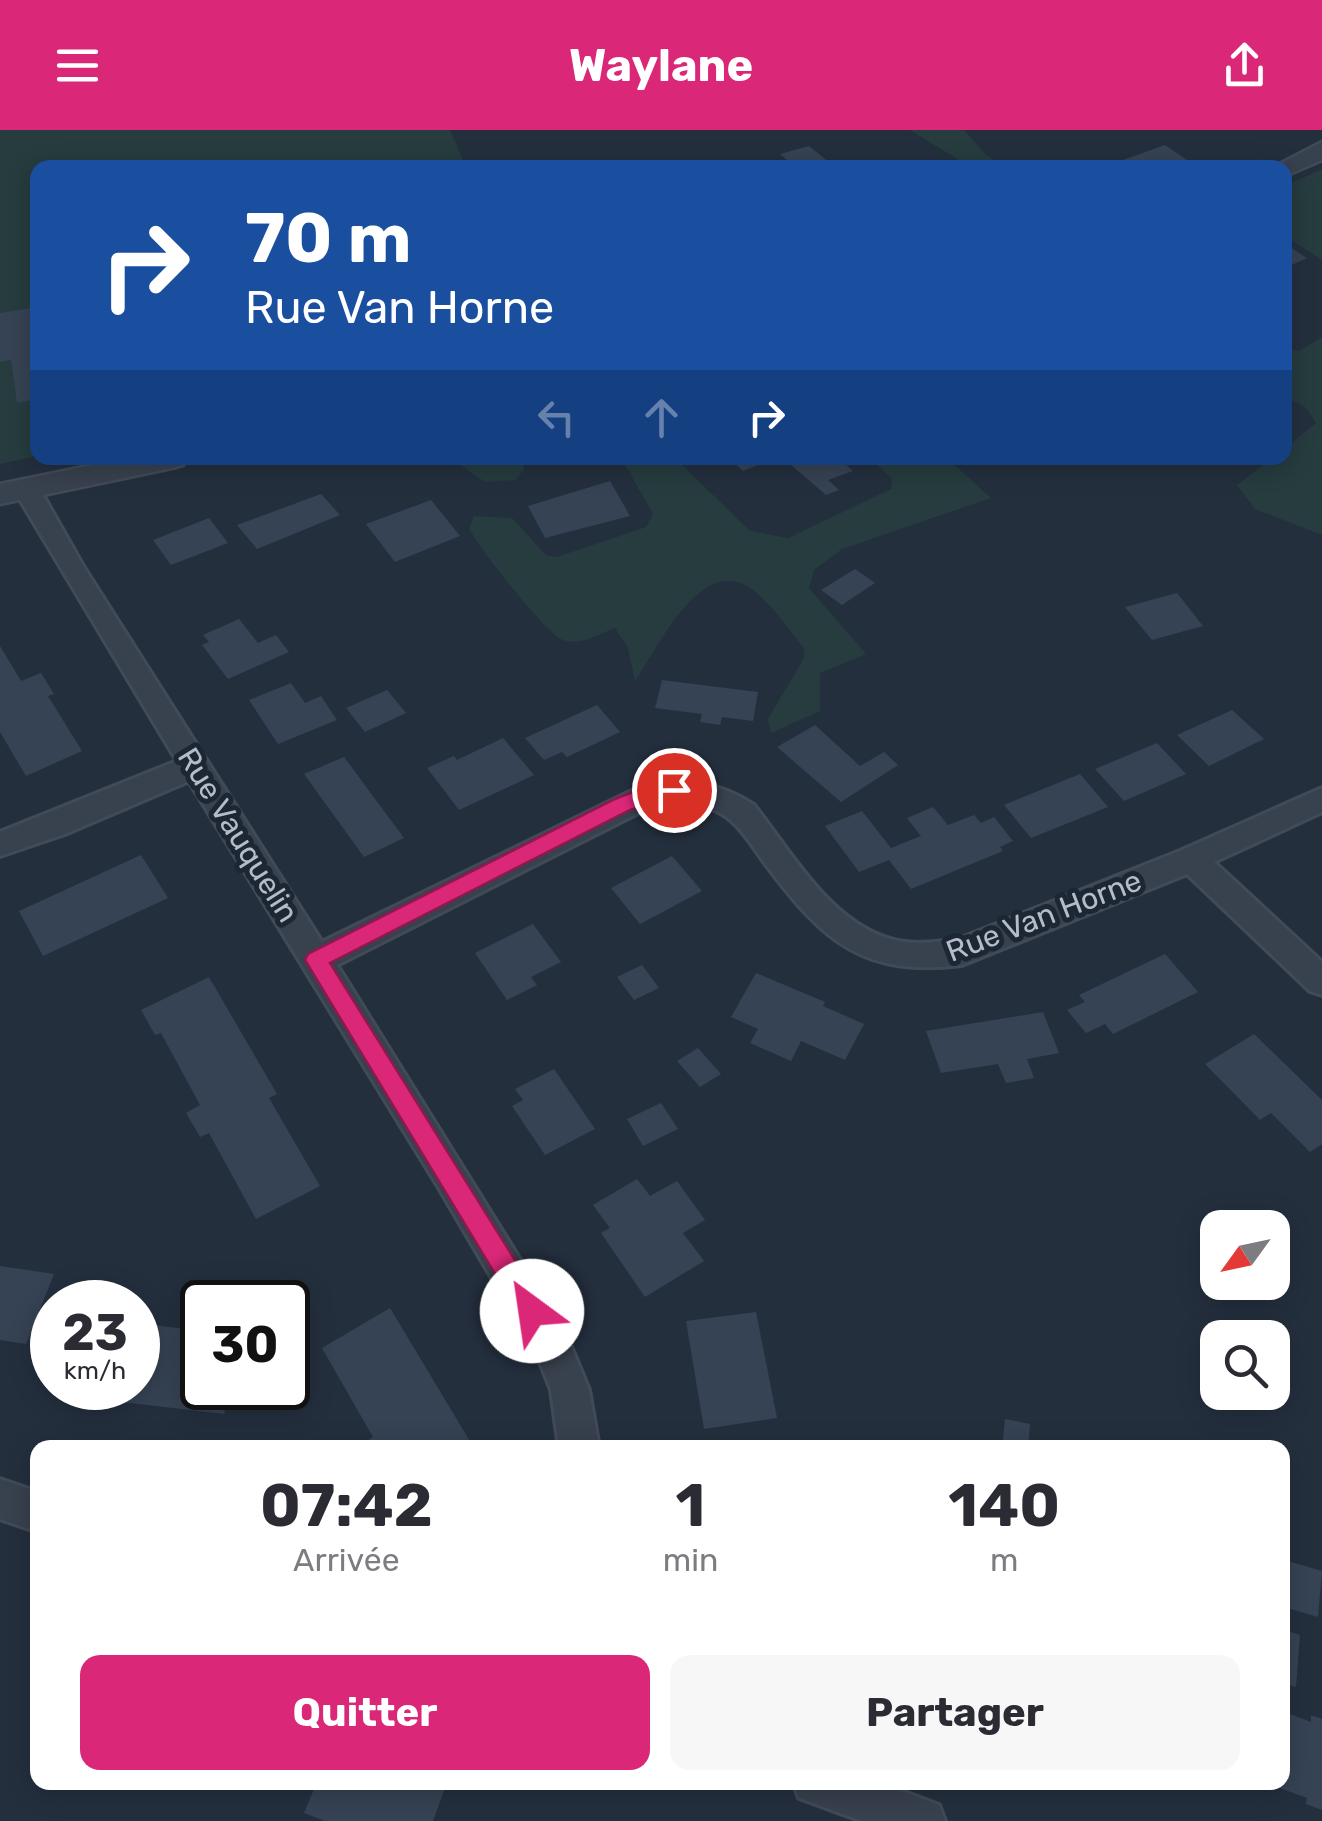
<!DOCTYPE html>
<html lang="fr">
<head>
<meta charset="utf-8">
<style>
	body { margin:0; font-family:Rubik,sans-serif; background:#f7f7f7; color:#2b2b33; height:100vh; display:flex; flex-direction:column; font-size:38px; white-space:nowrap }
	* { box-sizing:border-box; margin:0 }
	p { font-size:32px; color:#7c7c81 }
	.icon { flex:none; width:55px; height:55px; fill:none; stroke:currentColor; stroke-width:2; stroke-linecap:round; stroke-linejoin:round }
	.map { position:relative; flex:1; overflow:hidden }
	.panel { position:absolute; left:30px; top:1310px; width:1260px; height:350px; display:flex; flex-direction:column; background:#fff; border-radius:20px; box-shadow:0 5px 25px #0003 }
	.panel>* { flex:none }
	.banner { position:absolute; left:30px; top:30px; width:1262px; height:305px; border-radius:20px; box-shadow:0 5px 25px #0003; background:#1a4fa0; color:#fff; overflow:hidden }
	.needle { width:65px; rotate:237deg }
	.buttons { position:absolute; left:1200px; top:1080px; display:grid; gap:20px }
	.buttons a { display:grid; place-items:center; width:90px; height:90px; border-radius:20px; background:#fff; box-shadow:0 5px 25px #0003; font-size:50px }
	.speed { position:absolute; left:30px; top:1150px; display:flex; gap:20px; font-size:50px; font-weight:700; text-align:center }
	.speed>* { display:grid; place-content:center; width:130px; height:130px; border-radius:50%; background:#fff; box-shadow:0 5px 25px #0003; line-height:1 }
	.speed small { font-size:25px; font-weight:400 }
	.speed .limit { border:5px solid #111; border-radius:15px; background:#fff; color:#111 }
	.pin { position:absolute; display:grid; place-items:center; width:85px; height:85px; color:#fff; margin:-42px; border:5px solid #fff; border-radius:50%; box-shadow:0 2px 10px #0007 }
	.me { position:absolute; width:110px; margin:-55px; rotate:329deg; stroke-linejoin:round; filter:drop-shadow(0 0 8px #0008) }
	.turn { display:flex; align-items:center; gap:35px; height:210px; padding:0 50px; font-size:45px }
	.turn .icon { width:130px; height:130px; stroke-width:2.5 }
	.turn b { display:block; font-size:70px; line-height:85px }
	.lanes { display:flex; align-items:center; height:95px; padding:0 50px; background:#0003; justify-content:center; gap:50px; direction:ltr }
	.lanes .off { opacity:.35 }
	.eta { display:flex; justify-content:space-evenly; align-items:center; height:170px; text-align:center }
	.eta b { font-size:60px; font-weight:700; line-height:70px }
	.cta { display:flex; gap:20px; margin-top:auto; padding:20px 50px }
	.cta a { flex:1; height:115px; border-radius:20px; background:#db2777; color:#fff; font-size:40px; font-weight:700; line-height:115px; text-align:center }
	.cta a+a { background:#f7f7f7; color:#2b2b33 }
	header { display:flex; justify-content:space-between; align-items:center; height:130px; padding:0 50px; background:#db2777; color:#fff; font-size:45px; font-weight:700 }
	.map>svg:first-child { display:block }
	.green { fill:#263c3f }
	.building { fill:#364354 }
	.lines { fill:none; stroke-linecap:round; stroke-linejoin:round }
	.minor-casing { stroke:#414a57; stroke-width:6 }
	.tertiary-casing { stroke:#414a57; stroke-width:5 }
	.minor { fill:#38414e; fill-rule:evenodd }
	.tertiary { fill:#38414e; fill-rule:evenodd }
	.route { fill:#db2777; stroke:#8e194d; stroke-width:2.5 }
	.labels { text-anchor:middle; stroke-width:10; stroke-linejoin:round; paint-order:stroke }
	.street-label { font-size:30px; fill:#b4bcc9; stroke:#1d2633 }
</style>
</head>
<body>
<header><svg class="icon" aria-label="menu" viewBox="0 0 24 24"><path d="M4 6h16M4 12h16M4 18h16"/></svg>Waylane<svg class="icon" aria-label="share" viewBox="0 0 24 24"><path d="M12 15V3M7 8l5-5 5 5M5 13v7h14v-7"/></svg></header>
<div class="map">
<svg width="1322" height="1691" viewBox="0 0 1322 1691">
	<rect width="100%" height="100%" fill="#242f3e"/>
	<!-- green -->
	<g class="green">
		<polygon points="0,0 450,0 466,37 38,38 37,326 0,334"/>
		<polygon points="910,0 964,0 985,24 1003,37 970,37"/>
		<polygon points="1322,39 1322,130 1285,106 1285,56"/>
		<polygon points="1322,207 1322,405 1255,379 1237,355 1272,328 1285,328 1285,318 1316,293 1306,278 1285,266 1285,218 1299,221"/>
		<polygon points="450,328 523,328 524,339 516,350 485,352"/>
		<path d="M 621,328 L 675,328 L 750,401 L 788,408 L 891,359 L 892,349 L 869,328 L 947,328 L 991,368 L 842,419 L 814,440 L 809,458 L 866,524 L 820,543 L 820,581 L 771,603 L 768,589 L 804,528 L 804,518 C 789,500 774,478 757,463 C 703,417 660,516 635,551 L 628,518 L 615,498 C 598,504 582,516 563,510 C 546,504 478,417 469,398 L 474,386 L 512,388 L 546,425 L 557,427 L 646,397 L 653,384 Z"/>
	</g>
	<!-- building -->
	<g class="building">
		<polygon points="1165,15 1187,30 1167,38 1134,38 1123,30"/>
		<polygon points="809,16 830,33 835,38 796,38 780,24"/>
		<polygon points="1285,114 1307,128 1285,138"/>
		<polygon points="38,177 38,269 17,273 11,230 0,232 0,183"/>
		<polygon points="729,328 839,328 853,341 828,350 839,360 826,365 784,329 775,333 772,329 743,341"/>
		<polygon points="610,351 630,386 545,408 528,376"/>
		<polygon points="321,364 340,385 257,419 237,395"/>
		<polygon points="431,370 460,406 395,432 366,394"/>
		<polygon points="209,388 228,413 171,435 153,410"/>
		<polygon points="855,439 875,453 842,475 821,460"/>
		<polygon points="1177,463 1203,496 1152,510 1125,477"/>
		<polygon points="239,489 258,513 276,505 289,522 228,549 202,515 209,512 203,505"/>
		<polygon points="0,516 21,551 41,543 54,564 48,566 82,621 26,646 0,602"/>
		<polygon points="662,550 758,562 753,591 722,587 720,595 700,592 702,584 655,578"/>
		<polygon points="291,553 305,573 321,566 337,590 278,614 249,570"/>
		<polygon points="387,560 406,583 365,602 346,578"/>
		<polygon points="597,575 620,602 567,627 562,622 544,630 525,608"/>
		<polygon points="1232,580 1264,609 1209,636 1177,605"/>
		<polygon points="815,595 860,636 884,622 898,635 841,672 777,617"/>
		<polygon points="503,608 534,645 459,680 427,638 454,626 457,630"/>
		<polygon points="1157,613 1186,644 1124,671 1095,639"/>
		<polygon points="344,627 404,708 364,727 304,644"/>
		<polygon points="1080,644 1108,677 1031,708 1004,675"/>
		<polygon points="933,677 948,695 974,685 981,693 994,687 1013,711 1000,717 1003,721 911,759 889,730 859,742 825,696 862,681 891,718 921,706 907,688"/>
		<polygon points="141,725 168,768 43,826 19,781"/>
		<polygon points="672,726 702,761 640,794 611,758"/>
		<polygon points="533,794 561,832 531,847 537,855 507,870 475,823"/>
		<polygon points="1165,824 1198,862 1113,904 1105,894 1086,903 1067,880 1085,872 1079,865"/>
		<polygon points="642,835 659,858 634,870 617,847"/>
		<polygon points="756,843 825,872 823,876 864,894 845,930 801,911 791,931 750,913 758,899 731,887"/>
		<polygon points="209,847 277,964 269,968 320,1056 256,1089 209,1003 200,1007 186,983 200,975 161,903 155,905 141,880"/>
		<polygon points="1043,882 1059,923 1027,929 1034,948 1006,953 998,934 941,943 926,901"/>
		<polygon points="1254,904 1322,970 1322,1014 1310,1022 1271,983 1260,990 1205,934"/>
		<polygon points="698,918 721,944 700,957 677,931"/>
		<polygon points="554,939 595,999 545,1025 512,976 523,970 515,959"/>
		<polygon points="661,973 678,999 643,1016 627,989"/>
		<polygon points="637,1049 650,1066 677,1051 705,1090 683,1103 704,1131 645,1167 601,1103 610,1098 593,1075"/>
		<polygon points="0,1136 54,1144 26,1214 0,1210"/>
		<polygon points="390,1178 471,1313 464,1318 356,1318 373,1307 322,1218"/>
		<polygon points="756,1182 777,1288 704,1299 686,1191"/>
		<polygon points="138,1193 202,1201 202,1258 232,1258 224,1284 70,1266 73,1258 138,1258"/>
		<polygon points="1005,1289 1030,1294 1028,1318 1002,1318"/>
		<polygon points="1288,1431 1322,1441 1318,1487 1284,1477"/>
		<polygon points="1282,1499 1300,1505 1296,1557 1282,1553"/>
		<polygon points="1282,1581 1311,1592 1311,1585 1322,1589 1322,1680 1306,1674 1307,1668 1266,1653 1282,1652"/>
		<polygon points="317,1652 447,1652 433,1691 325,1691 304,1683"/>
	</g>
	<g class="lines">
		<!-- minor casing -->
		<g class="minor-casing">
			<g id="minor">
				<path d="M 26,350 L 39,358 L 83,436 L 322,812 L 648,653 C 687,648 721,653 754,675 C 790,721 830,792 890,809 C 913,816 936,812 959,809 L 1180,721 L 1322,658 L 1322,682 L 1214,732 L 1322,832 L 1322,865 L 1310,861 L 1187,744 L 962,835 C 864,847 824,812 767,736 C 754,719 741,695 722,684 C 700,671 677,671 654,675 L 337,835 L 565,1202 L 589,1260 L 599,1318 L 559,1318 L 551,1260 L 537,1225 L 439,1058 L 189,651 L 65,704 L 0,726 L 0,702 L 177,631 L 13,358 Z"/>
				<polygon points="0,1349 38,1362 38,1402 0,1389"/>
				<polygon points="793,1652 878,1652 939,1675 945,1691 862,1691 799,1668"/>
			</g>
		</g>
		<!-- tertiary casing -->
		<g class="tertiary-casing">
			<g id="tertiary">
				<polygon points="1322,12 1322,30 1285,46 1285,38 1272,38"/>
				<polygon points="127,328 187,328 183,335 172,338 0,374 0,354"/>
			</g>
		</g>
		<!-- minor -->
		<use href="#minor" class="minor"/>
		<!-- tertiary -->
		<use href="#tertiary" class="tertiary"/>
	</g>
	<!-- route -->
	<polygon class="route" points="674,652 681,654 684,660 681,665 630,680 330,833 541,1172 545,1181 541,1190 532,1193 523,1190 305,830 308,824 615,669 648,656"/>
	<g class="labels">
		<!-- street labels -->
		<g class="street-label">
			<text transform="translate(238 705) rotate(58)" y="10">Rue Vauquelin</text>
			<text transform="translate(1044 786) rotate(-21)" y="10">Rue Van Horne</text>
		</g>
	</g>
</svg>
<div class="buttons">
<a><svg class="needle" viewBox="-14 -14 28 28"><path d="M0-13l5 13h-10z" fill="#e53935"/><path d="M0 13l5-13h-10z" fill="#7c7c81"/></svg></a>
<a><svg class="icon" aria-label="search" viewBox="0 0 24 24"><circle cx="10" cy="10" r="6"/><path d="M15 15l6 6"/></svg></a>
</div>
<div class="speed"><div>23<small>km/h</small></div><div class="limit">30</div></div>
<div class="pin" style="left:674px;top:660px;background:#d93025"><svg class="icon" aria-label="arrive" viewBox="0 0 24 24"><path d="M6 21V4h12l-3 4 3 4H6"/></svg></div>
<svg class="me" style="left:532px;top:1181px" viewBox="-20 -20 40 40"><circle r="19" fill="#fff"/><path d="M0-13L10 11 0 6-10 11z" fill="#db2777"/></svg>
<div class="banner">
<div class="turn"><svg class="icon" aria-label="right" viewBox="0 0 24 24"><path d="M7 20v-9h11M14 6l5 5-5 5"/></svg><div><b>70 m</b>Rue Van Horne</div></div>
<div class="lanes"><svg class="icon off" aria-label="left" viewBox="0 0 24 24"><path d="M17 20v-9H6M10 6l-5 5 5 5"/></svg><svg class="icon off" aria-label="ahead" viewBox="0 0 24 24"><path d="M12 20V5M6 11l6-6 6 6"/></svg><svg class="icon" aria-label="right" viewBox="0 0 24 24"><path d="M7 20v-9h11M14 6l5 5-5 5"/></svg></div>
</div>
<section class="panel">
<div class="eta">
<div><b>07:42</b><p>Arrivée</p></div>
<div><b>1</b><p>min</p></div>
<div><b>140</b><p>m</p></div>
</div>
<div class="cta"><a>Quitter</a><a>Partager</a></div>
</section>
</div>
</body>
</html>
